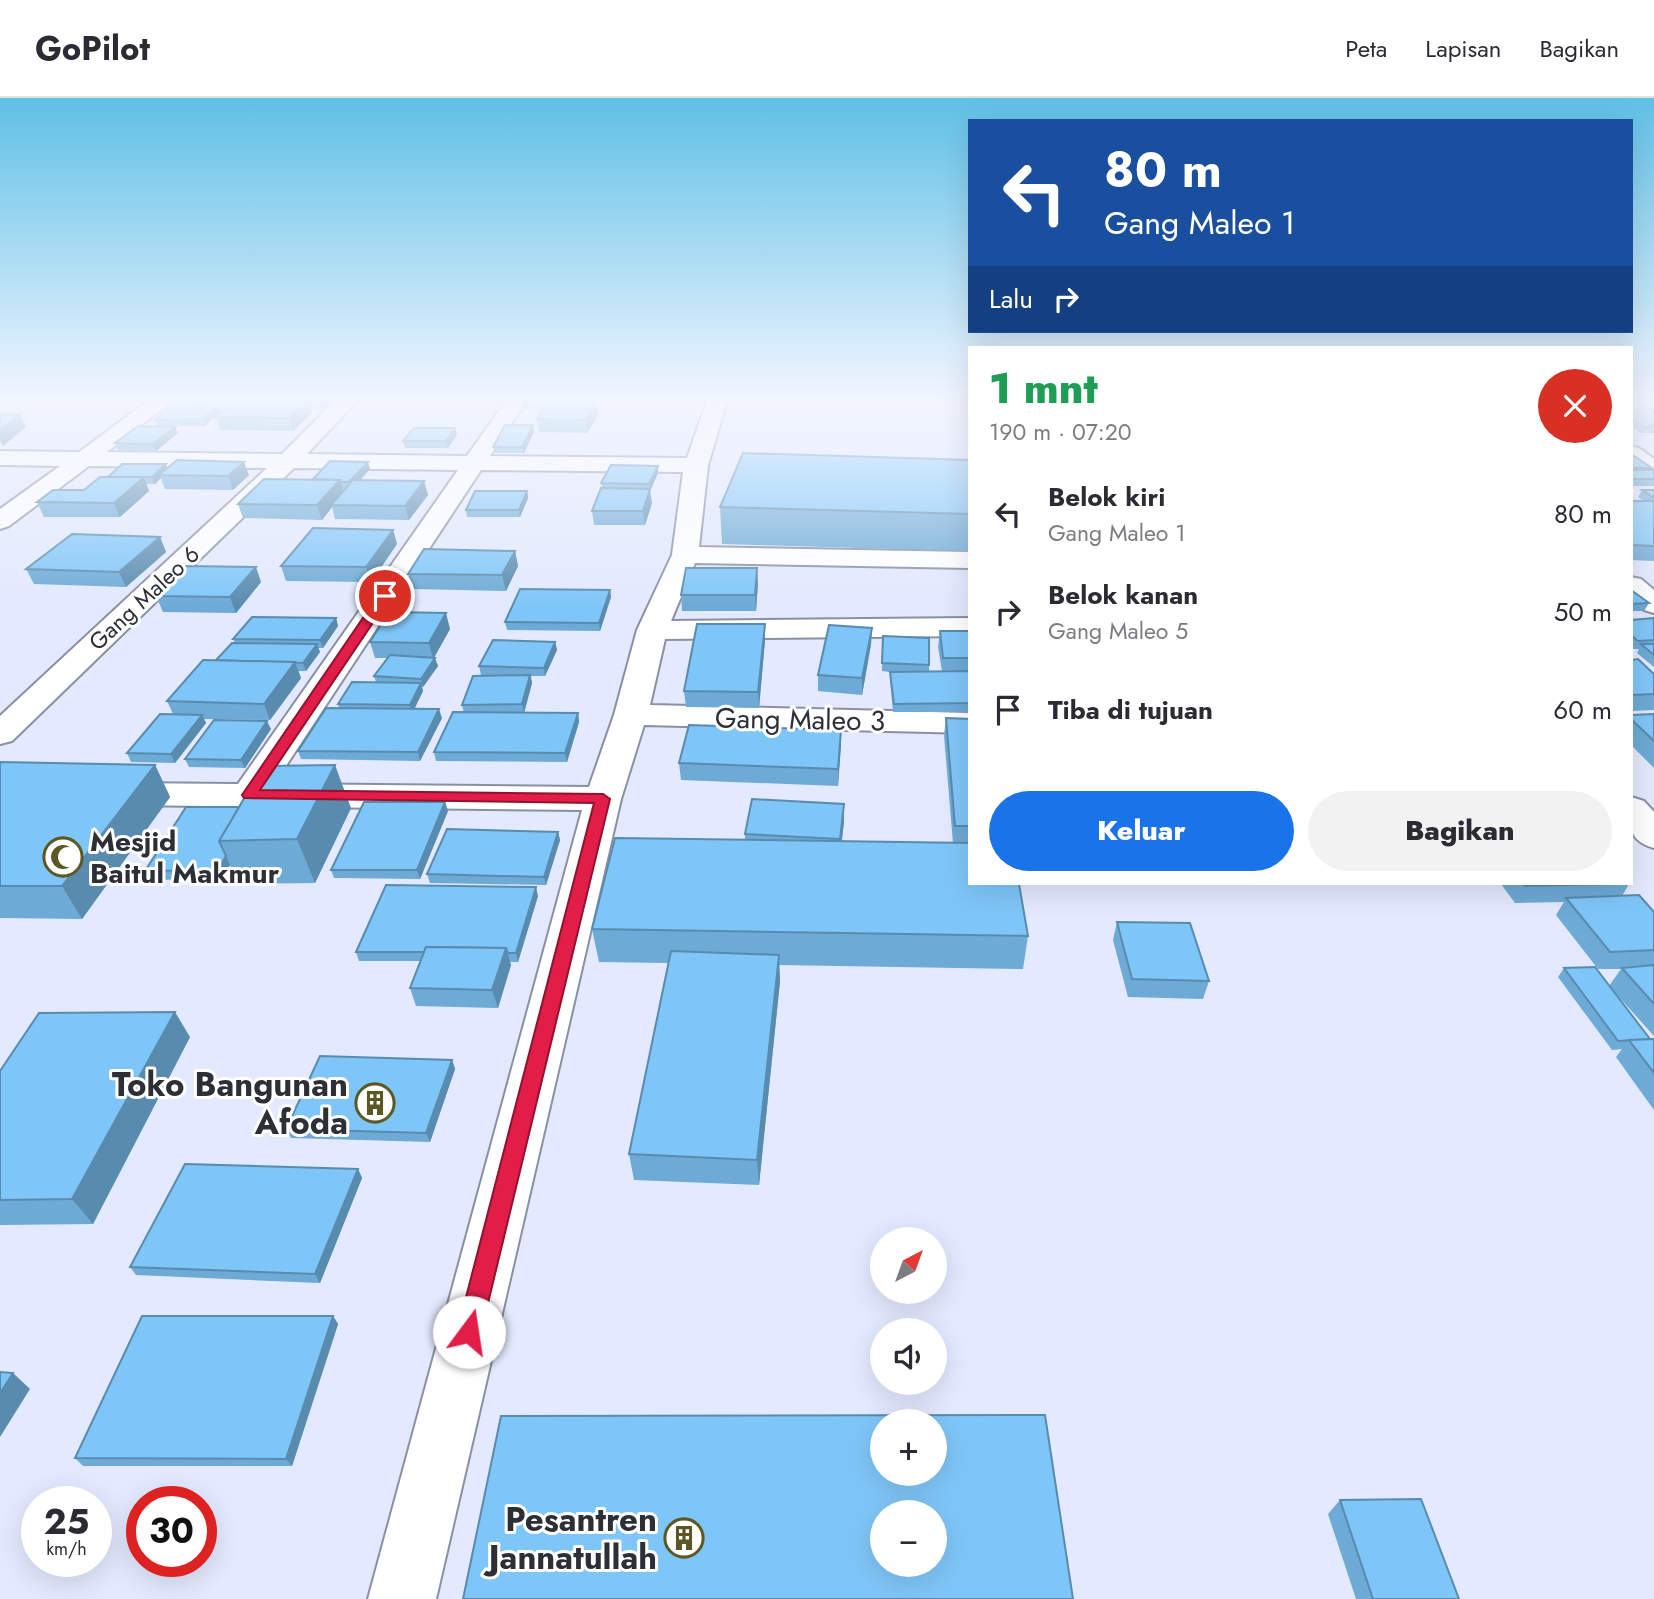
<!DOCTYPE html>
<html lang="id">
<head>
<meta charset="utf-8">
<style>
	body { margin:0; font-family:Jost,sans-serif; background:#f2f2f3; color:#2b2b33; height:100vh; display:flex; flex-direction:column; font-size:26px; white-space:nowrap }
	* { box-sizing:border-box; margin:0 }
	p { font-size:23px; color:#7c7c81 }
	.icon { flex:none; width:38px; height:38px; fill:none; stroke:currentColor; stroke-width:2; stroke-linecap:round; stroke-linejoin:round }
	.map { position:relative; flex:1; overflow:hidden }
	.details { position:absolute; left:968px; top:248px; width:665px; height:539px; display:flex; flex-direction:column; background:#fff; border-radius:0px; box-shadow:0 7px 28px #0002 }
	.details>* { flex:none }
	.guide { position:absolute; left:968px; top:21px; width:665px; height:214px; border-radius:0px; box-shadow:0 7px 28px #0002; background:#1a4fa0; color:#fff; overflow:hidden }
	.needle { width:46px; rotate:41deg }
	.controls { position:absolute; left:870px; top:1129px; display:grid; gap:14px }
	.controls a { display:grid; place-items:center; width:77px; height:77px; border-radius:50%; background:#fff; box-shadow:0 7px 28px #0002; font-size:35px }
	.speed { position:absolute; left:21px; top:1388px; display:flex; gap:14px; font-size:35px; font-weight:700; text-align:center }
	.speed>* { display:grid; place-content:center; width:91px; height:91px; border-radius:50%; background:#fff; box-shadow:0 7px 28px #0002; line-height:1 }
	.speed small { font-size:18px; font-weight:400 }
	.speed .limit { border:10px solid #d22; background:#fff; color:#111 }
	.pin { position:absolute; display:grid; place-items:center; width:60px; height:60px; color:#fff; margin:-30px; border:4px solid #fff; border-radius:50%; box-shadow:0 2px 7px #0007 }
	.me { position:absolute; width:77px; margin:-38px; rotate:14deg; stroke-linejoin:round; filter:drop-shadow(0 0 5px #0008) }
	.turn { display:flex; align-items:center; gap:24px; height:147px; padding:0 21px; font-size:32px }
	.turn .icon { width:91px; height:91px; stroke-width:2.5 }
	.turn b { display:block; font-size:49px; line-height:60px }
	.then { display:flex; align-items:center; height:66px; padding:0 21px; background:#0003; gap:14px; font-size:26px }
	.round { display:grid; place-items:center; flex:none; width:74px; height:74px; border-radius:37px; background:#f2f2f3 }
	.head { display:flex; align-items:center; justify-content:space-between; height:119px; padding:0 21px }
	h1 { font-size:42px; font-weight:800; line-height:52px; color:#1e9e55 }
	.primary-button { display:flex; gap:14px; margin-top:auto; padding:14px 21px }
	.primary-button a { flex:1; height:80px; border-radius:42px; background:#1a73e8; color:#fff; font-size:28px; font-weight:800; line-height:80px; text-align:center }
	.primary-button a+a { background:#f2f2f3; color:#2b2b33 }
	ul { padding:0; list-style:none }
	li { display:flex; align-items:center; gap:21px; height:98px; padding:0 21px }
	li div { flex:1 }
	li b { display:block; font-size:26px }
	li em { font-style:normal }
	header { display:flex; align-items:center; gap:42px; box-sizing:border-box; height:98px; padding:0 35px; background:#fff; border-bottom:2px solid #e1e1e2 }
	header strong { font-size:33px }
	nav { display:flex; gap:38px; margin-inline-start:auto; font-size:24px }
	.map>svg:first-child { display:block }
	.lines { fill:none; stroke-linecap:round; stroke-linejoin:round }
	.street-casing { stroke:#8a90a3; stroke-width:4 }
	.street { fill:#fff; fill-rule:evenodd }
	.wall { fill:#6daad5 }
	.shaded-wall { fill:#598bae }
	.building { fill:#7fc6f8; stroke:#598bae; stroke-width:2; fill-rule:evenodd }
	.route { fill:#e11d48; stroke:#92132f; stroke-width:2 }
	.labels { text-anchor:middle; stroke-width:6; stroke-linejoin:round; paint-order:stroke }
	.far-street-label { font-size:23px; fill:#2c2f36; stroke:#fff }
	.street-label { font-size:28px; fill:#2c2f36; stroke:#fff }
	.poi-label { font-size:28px; font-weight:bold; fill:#2c2f36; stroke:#fff; text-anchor:start }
	.near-poi-label { font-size:33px; font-weight:bold; fill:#2c2f36; stroke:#fff; text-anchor:end }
</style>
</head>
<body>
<header>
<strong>GoPilot</strong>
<nav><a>Peta</a><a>Lapisan</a><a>Bagikan</a></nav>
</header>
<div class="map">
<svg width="1654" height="1501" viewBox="0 0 1654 1501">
	<rect width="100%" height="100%" fill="#e3e9fe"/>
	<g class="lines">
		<!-- street casing -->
		<g class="street-casing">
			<g id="street">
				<path d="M 152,300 L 176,300 L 107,354 L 282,356 L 338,300 L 360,300 L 307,356 L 467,358 L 508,300 L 528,300 L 490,358 L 687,360 L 708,300 L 728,300 L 708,367 L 699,449 L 970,454 L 970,470 L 695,465 L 671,523 L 970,520 L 970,538 L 665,541 L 650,607 L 970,615 L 970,635 L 644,627 L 621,701 L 436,1501 L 368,1501 L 582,712 L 118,707 L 105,704 L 100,696 L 105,688 L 118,685 L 238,686 L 458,372 L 294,370 L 12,643 L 0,646 L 0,618 L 267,370 L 89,368 L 9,428 L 0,431 L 0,411 L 60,368 L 0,367 L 0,353 L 79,354 ZM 481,372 L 683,374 L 672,457 L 637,532 L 614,617 L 589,689 L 274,686 Z"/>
				<polygon points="1631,348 1639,350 1654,361 1654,379 1646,377 1631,366"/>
				<polygon points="1631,479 1641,481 1654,492 1654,515 1644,512 1631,501"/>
				<path d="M 1631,699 L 1644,703 L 1654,714 L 1654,750 C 1625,742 1631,725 1631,699 Z"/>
			</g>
		</g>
		<!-- street -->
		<use href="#street" class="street"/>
	</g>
	<!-- wall -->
	<g class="wall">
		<polygon points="169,300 253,300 252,301 272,302 272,300 334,300 322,312 312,312 312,315 293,333 220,332 215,319 228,309 221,309 222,312 205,328 164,328 178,335 156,353 118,352 115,345 157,328 155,322 172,307"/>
		<polygon points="522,300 598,300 596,304 598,317 587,335 539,334 537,321 543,311 524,311"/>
		<polygon points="1631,300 1633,300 1631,304 1654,313 1654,335 1641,335 1631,329"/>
		<polygon points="1646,300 1654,300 1654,308 1645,303"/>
		<polygon points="534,334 524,355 495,355 493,349"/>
		<polygon points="457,337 448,350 405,350 403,343"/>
		<polygon points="1631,358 1652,370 1651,372 1654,372 1654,388 1631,388"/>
		<polygon points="970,362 970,453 722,446 720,409"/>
		<polygon points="166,366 167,370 249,377 233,392 165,391 161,380 155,386 146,386 149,393 120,419 44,419 37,404 84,392 108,379"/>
		<polygon points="370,371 360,382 424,383 428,397 409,422 335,421 332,409 322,422 243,420 238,406 313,381"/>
		<polygon points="658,375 650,393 652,405 645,427 594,427 592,413 602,390 601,385"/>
		<polygon points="1642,392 1654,392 1654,463 1631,462 1631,403 1644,403 1638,399"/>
		<polygon points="527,393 528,400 520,419 467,419 466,412"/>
		<polygon points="393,432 397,446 371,484 286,483 281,468"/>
		<polygon points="160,439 166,454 126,489 34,486 26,471"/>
		<polygon points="515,453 518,468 506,493 412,491 408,476"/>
		<polygon points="261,484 236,515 163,514 156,498"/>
		<polygon points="758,485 756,513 682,513 681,497"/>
		<polygon points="610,492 611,499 600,533 507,532 505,524"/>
		<polygon points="1631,492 1649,505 1644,513 1631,513"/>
		<polygon points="336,520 338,528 323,550 318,550 320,554 306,573 298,573 301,580 270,622 204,621 206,625 175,665 131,664 127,655 173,616 167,603 216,562 235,545 233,541"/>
		<polygon points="1654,520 1654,569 1637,555 1639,551 1634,551 1631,549 1631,522"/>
		<polygon points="765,526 765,542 759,610 686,609 684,593"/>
		<polygon points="872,530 871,546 862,597 818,593 818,577"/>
		<polygon points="450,531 434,560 438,568 423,589 422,589 423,593 414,611 442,620 420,663 301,661 298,653 339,610 338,606 376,584 374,578 387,560 375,560 370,544"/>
		<polygon points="940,533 970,533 970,614 893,614 890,582 890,574 882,573 883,538 929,567 929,573 942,573 938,549"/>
		<polygon points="555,544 557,552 545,578 531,578 532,585 524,615 578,615 579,624 567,664 436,663 434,654 464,615 462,607 507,577 481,577 479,568"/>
		<polygon points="1631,562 1654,576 1654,612 1631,613"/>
		<polygon points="1654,616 1654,670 1631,647 1631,617"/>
		<polygon points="946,620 970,621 970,786 1028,838 1023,871 779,867 780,883 759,1087 634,1082 629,1056 668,865 599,864 592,831 745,742 745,736 844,706 844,723 842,743 953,745 944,637"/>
		<polygon points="271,631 245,670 189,669 185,661"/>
		<polygon points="841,632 838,688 681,682 679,665"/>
		<polygon points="0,664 155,667 170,699 82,821 0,820"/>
		<polygon points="445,704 448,713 420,781 334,780 331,772"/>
		<polygon points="186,709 351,710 315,785 239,786 230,767 222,781 150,782 145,773"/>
		<polygon points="558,734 560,742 546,787 430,785 427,776"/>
		<polygon points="1501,786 1629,786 1622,798 1654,814 1654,938 1609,888 1621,871 1598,871 1556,817 1564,804 1515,805"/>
		<polygon points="538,798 518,864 510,864 511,867 498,910 416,908 410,890 421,863 359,863 356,854"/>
		<polygon points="1117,824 1209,883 1203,901 1128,899 1113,842"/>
		<polygon points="1564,870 1650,941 1654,941 1654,1012 1616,959 1622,951 1612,952 1558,879"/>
		<polygon points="190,939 93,1126 0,1127 0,973"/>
		<polygon points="452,962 455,971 430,1044 291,1040 286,1031"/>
		<polygon points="358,1071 362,1080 320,1185 136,1177 130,1169"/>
		<polygon points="333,1218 338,1226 292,1368 83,1368 75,1360"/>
		<polygon points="1340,1402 1459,1501 1356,1501 1328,1416"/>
	</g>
	<!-- shaded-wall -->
	<g class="shaded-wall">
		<polygon points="319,300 334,300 322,312"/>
		<polygon points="591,300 598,300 595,306 596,304 598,317 587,335 586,322 593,310"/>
		<polygon points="309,302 312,315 293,333 289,320"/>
		<polygon points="219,305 222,312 205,328 203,321"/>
		<polygon points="20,316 26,329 3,348 0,342 0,332"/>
		<polygon points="533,327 534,334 524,355 522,349"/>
		<polygon points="175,329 178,335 156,353 153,346"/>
		<polygon points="455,330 457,337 448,350 446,343"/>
		<polygon points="244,364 249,377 233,392 228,378"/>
		<polygon points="368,364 370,371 352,391 349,384"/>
		<polygon points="166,366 168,373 159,377 161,380 155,386 152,379"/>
		<polygon points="658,368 658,375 650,393 652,405 645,427 643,413 650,391 649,386"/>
		<polygon points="144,379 149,393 120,419 114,405"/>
		<polygon points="340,382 344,396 331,407 332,409 322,422 317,407"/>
		<polygon points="424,383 428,397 409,422 405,408"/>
		<polygon points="527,393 528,400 520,419 519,412"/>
		<polygon points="393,432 397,446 371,484 366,469"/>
		<polygon points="160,439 166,454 126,489 119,474"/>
		<polygon points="515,453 518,468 506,493 502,477"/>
		<polygon points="256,469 261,484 236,515 230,499"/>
		<polygon points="757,470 758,485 756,513 755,497"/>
		<polygon points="610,492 611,499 600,533 599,525"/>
		<polygon points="446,515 450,531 433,561 429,545"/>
		<polygon points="336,520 338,528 323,550 320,542"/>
		<polygon points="765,526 765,542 759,610 758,594"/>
		<polygon points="872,530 871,546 862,597 862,580"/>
		<polygon points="555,544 557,552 545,578 544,570"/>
		<polygon points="317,546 320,554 306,573 303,565"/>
		<polygon points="435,560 438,568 423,589 421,581"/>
		<polygon points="295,564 301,580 270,622 264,606"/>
		<polygon points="530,577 532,585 524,615 522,606"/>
		<polygon points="421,585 423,593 412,616 410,607"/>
		<polygon points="439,611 442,620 420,663 418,654"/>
		<polygon points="578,615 579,624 567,664 565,655"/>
		<polygon points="202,617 206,625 175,665 171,656"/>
		<polygon points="267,623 271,631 245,670 241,662"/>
		<polygon points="841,632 841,648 838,688 838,671"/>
		<polygon points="155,667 170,699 82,821 62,788"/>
		<polygon points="335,667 351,710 315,785 297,741"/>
		<polygon points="445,704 448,713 420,781 417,772"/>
		<polygon points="844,706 844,723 840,758 840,741"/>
		<polygon points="558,734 560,742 546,787 544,779"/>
		<polygon points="226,758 230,767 222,781 218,772"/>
		<polygon points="536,789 538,798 518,864 516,855"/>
		<polygon points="506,850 511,867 498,910 492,892"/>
		<polygon points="779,857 780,883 759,1087 757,1062"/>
		<polygon points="175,914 190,939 93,1126 72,1101"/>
		<polygon points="452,962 455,971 430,1044 426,1035"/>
		<polygon points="358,1071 362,1080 320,1185 315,1176"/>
		<polygon points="333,1218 338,1226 292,1368 286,1361"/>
		<polygon points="13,1275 30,1291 0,1339 0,1295"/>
	</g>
	<!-- building -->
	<g class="building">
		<polygon points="237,301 309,302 289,320 215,319"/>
		<polygon points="548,303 596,304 586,322 537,321"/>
		<polygon points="1631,304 1640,304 1654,313 1654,328 1644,329 1631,321"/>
		<polygon points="219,305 203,321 155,322 173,306"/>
		<polygon points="20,316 0,332 0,317"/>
		<polygon points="505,327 533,327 522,349 493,349"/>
		<polygon points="138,328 175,329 153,346 115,345"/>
		<polygon points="414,330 455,330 446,343 403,343"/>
		<polygon points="743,355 970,362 970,416 720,409"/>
		<polygon points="1631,358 1634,358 1652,370 1631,370"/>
		<polygon points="177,362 244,364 228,378 159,377"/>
		<polygon points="330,363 368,364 349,384 340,384 340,382 313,381"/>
		<polygon points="122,366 166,366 152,379 108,379"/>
		<polygon points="611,367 658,368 649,386 601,385"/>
		<rect x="1631" y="372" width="23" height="9"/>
		<polygon points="100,379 144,379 114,405 37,404 53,392 84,392"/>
		<polygon points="264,381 340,382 317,407 238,406"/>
		<polygon points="353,382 424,383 405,408 331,407"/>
		<polygon points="601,390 650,391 643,413 592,413"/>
		<polygon points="1642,392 1654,392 1654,400"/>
		<polygon points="475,393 527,393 519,412 466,412"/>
		<polygon points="1631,403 1654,403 1654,448 1631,447"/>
		<polygon points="313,430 393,432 366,469 281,468"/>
		<polygon points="72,436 160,439 119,474 26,471"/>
		<polygon points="424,451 515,453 502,477 408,476"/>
		<polygon points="185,468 256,469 230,499 156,498"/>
		<polygon points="686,470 757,470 755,497 681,497"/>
		<polygon points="520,491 610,492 599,525 505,524"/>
		<polygon points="1631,492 1649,505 1631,506"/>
		<polygon points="389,514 446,515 429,545 370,544"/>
		<polygon points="252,519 336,520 320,542 233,541"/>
		<polygon points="1654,520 1654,542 1638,543 1631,537 1631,522"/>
		<polygon points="697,526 765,526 758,594 684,593"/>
		<polygon points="829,527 872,530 862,580 818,577"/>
		<polygon points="940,533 970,533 970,560 943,560"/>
		<polygon points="883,538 929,540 929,567 882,565"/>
		<polygon points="493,542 555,544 544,570 479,568"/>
		<polygon points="232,545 317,546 303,565 216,562"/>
		<polygon points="1641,546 1654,546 1654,557"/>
		<polygon points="390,557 435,560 421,581 374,578"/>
		<polygon points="1638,561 1654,576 1654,596 1631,597 1631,562"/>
		<polygon points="203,562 295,564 264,606 167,603"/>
		<polygon points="970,573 970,605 894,606 890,574"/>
		<polygon points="530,577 522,606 462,607 473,578"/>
		<polygon points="352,584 421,585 410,607 338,606"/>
		<polygon points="326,610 439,611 418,654 298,653"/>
		<polygon points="453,614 578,615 565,655 434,654"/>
		<polygon points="160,616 202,617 171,656 127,655"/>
		<polygon points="1654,616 1654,643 1631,621 1631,617"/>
		<polygon points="946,620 970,621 970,728 955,728"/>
		<polygon points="214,622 267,623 241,662 185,661"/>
		<polygon points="689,627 841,632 838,671 679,665"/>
		<polygon points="0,664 155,667 62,788 0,788"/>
		<polygon points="335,667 297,741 219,743 263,668"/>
		<polygon points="752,701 844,706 840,741 745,736"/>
		<polygon points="364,704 445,704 417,772 331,772"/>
		<polygon points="186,709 239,709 219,743 226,758 218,772 145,773"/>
		<polygon points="447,731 558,734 544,779 427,776"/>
		<polygon points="615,740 970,745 970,786 1019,786 1028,838 592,831"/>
		<polygon points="1523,786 1601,786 1525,788"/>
		<polygon points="386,787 536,789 516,855 508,855 506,850 426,849 424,854 356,854"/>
		<polygon points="1639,797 1654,814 1654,852 1610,854 1566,800"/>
		<polygon points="1117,824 1190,825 1209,883 1132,881"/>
		<polygon points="426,849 506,850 492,892 410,890"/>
		<polygon points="671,853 779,857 757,1062 629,1056"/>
		<polygon points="1654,867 1654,906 1622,870"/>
		<polygon points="1595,869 1650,941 1618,943 1564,870"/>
		<polygon points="175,914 72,1101 0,1102 0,973 39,915"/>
		<polygon points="1654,941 1654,975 1629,942"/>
		<polygon points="320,958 452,962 426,1035 286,1031"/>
		<polygon points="185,1066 358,1071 315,1176 130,1169"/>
		<polygon points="142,1218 333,1218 286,1361 75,1360"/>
		<polygon points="0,1274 13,1275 0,1295"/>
		<path d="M 1045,1317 L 1073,1501 L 463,1501 L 501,1318 ZM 882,1323 L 934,1323 L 934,1376 L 882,1376 ZM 882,1414 L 934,1414 L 934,1466 L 882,1466 Z"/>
		<polygon points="1421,1401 1459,1501 1373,1501 1340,1402"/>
	</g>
	<!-- sky -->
	<linearGradient id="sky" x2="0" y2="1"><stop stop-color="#5fc0e6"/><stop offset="0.59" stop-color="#f2f5ff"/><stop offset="1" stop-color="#f2f5ff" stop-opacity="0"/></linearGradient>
	<rect width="1654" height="510" fill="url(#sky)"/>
	<!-- route -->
	<polygon class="route" points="380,495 391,498 260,692 603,696 610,701 481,1234 477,1243 469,1246 460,1243 457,1234 594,705 244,700 242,697"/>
	<!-- icons -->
	<defs>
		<g id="mosque-ring" transform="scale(2.0125)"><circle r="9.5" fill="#fff" stroke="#5c5824" stroke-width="1.5"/><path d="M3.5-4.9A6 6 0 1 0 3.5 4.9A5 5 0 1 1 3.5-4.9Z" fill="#5c5824"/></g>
		<g id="building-ring" transform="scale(2.0125)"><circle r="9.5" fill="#fff" stroke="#5c5824" stroke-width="1.5"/><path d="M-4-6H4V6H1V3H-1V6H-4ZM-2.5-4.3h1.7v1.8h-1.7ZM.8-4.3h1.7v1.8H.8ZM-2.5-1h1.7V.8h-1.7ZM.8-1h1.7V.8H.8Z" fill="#5c5824"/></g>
	</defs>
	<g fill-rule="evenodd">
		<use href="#mosque-ring" x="63" y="759"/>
		<use href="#building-ring" x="375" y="1005"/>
		<use href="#building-ring" x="684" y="1440"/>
	</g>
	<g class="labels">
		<!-- far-street labels -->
		<g class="far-street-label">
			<text transform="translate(144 500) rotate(-43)" y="8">Gang Maleo 6</text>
		</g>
		<!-- street labels -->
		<g class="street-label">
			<text transform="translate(800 621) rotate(1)" y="10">Gang Maleo 3</text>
		</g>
		<!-- poi labels -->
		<g class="poi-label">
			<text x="90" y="753">Mesjid<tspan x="90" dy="32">Baitul Makmur</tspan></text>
		</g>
		<!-- near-poi labels -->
		<g class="near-poi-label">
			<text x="348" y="998">Toko Bangunan<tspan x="348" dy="38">Afoda</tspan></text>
			<text x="657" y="1433">Pesantren<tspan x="657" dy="38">Jannatullah</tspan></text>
		</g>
	</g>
</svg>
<div class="controls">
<a><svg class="needle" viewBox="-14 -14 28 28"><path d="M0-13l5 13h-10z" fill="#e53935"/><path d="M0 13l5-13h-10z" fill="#7c7c81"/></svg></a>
<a><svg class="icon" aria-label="sound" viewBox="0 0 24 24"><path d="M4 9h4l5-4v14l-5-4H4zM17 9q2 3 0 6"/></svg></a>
<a>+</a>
<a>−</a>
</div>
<div class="speed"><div>25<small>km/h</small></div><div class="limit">30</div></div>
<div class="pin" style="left:385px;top:498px;background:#d93025"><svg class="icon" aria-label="arrive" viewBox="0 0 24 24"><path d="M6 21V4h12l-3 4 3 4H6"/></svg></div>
<svg class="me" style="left:469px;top:1234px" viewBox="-20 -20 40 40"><circle r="19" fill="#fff"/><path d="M0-13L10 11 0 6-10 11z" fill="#e11d48"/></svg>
<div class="guide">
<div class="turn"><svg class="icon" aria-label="left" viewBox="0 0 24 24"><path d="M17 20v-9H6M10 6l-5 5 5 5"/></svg><div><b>80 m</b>Gang Maleo 1</div></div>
<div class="then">Lalu<svg class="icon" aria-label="right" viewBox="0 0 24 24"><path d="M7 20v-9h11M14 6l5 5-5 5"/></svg></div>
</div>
<section class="details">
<div class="head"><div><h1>1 mnt</h1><p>190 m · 07:20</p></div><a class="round" style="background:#d93025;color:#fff"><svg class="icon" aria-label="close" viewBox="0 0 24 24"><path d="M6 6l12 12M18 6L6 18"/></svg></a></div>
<ul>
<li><svg class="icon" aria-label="left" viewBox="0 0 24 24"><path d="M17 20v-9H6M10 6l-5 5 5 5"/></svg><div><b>Belok kiri</b><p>Gang Maleo 1</p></div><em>80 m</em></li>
<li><svg class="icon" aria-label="right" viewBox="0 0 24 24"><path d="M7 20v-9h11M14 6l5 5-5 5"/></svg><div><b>Belok kanan</b><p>Gang Maleo 5</p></div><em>50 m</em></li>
<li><svg class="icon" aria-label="arrive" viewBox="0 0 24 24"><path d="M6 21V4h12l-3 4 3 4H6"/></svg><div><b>Tiba di tujuan</b></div><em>60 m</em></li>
</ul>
<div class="primary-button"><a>Keluar</a><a>Bagikan</a></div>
</section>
</div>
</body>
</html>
